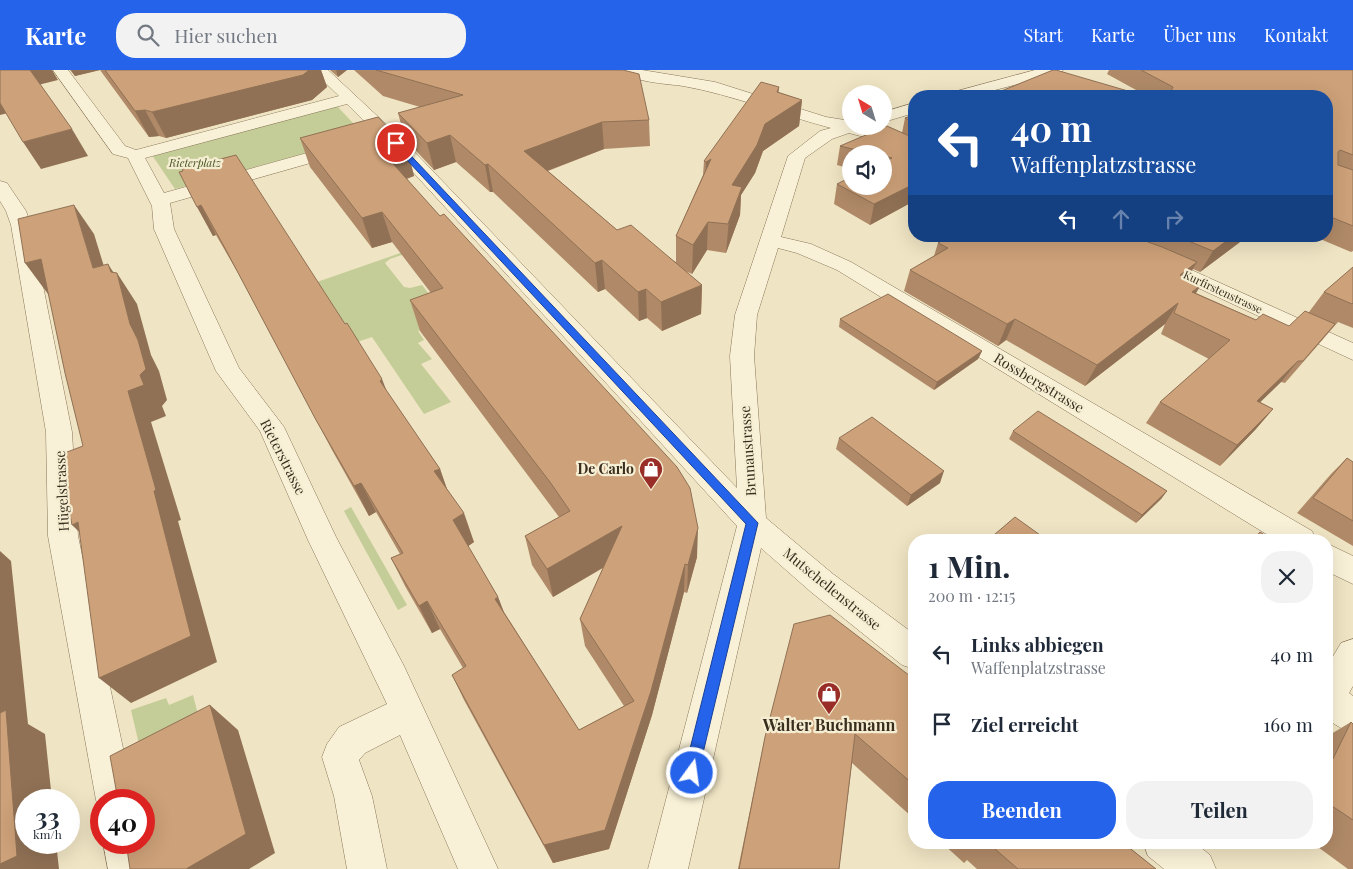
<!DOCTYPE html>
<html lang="de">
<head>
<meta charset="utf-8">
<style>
	body { margin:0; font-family:"Playfair Display",serif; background:#f2f2f3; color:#1f2937; height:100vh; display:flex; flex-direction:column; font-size:19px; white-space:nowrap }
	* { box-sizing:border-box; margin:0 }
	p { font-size:16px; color:#747a83 }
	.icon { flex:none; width:28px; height:28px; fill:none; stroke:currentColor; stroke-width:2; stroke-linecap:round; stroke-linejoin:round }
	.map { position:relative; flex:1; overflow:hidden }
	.details { position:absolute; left:908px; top:464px; width:425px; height:315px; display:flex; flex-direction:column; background:#fff; border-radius:20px; box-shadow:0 5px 20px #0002 }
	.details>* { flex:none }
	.guide { position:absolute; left:908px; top:20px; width:425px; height:152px; border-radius:20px; box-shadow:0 5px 20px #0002; background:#1a4fa0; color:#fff; overflow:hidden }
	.needle { width:32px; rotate:322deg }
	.tools { position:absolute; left:842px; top:15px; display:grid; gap:10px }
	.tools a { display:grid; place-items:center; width:50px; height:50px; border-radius:50%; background:#fff; box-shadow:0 5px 20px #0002; font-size:25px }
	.speed { position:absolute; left:15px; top:719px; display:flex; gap:10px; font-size:25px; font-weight:700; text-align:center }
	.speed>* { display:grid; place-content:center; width:65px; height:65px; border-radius:50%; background:#fff; box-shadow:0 5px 20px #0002; line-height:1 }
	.speed small { font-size:12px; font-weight:400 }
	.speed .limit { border:8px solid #d22; background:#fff; color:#111 }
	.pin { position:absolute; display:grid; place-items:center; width:42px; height:42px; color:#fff; margin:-21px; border:2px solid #fff; border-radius:50%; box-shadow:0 1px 5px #0007 }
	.me { position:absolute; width:55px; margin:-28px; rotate:14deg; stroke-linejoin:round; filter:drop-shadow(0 0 4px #0008) }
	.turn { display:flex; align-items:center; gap:18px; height:105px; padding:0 20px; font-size:22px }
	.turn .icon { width:65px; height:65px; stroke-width:2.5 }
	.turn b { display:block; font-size:35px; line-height:42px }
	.lanes { display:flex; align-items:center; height:48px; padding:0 20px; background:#0003; justify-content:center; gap:25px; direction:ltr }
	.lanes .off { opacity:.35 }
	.round { display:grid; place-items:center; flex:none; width:52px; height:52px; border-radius:20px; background:#f2f2f3 }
	.head { display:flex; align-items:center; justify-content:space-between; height:85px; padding:0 20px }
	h1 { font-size:30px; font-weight:700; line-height:38px }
	.button { display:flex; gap:10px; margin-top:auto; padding:10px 20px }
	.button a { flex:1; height:58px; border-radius:20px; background:#2563eb; color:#fff; font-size:20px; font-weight:700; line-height:58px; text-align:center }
	.button a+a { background:#f2f2f3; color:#1f2937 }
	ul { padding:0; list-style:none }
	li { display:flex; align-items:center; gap:15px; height:70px; padding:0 20px }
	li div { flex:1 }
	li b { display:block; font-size:19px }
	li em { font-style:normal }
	header { display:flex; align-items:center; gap:30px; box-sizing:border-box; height:70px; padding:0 25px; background:#2563eb; color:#fff }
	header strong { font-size:24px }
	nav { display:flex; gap:28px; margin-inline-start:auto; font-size:18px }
	.search { width:350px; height:45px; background:#f2f2f3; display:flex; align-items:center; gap:12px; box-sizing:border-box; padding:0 18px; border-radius:20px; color:#747a83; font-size:19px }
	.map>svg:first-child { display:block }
	.green { fill:#c4cd97 }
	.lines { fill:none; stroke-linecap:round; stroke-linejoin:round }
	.minor-casing { stroke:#89765a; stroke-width:1 }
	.minor { fill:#f9f1d7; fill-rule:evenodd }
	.wall { fill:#b08a68 }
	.shaded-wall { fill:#907155 }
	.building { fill:#cda179; stroke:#907155 }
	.route { fill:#2563eb; stroke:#184099 }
	.labels { text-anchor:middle; stroke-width:4.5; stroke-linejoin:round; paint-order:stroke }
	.far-park-label { font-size:11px; font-style:italic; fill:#475624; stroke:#f6eed3 }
	.far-street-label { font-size:11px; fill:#392d1e; stroke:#f6eed3 }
	.street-label { font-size:14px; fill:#392d1e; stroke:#f6eed3 }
	.poi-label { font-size:14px; font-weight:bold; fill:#392d1e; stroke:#f6eed3; text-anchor:end }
	.near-poi-label { font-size:16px; font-weight:bold; fill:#392d1e; stroke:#f6eed3 }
</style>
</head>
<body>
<header>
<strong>Karte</strong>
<div class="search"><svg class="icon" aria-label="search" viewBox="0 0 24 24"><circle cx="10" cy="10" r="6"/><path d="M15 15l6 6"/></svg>Hier suchen</div>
<nav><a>Start</a><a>Karte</a><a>Über uns</a><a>Kontakt</a></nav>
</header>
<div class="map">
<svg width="1353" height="799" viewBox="0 0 1353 799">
	<rect width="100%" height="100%" fill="#efe4c3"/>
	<!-- green -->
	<g class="green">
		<polygon points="337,36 366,67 175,119 152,85"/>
		<polygon points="458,163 460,165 390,189 385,193 404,217 410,218 422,215 439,237 486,235 418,261 424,270 418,273 432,289 421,294 451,332 424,344 372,267 357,272 317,212"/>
		<polygon points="351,437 407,535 398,540 344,441"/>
		<polygon points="193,625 205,672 146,704 131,640 166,628 169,635"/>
	</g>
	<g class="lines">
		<!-- minor casing -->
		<g class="minor-casing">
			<g id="minor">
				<path d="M 53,0 L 68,0 L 125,76 L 136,80 L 339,26 L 312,0 L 328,0 L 402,69 L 737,418 L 730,286 L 735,245 L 788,86 L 820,61 L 831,58 C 781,45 734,25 683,16 C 669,14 629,12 621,0 L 642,0 L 715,12 L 826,47 L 851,51 L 851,56 C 875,56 893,66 914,76 L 914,88 L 875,70 L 849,63 L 832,69 L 805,88 L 781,167 L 811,174 L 851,192 L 1312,461 L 1316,470 L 1276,470 L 837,200 L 797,183 L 778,178 L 757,245 L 754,286 L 766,448 L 833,504 L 914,564 L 914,599 L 902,595 L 811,522 L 761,478 L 688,799 L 648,799 L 737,456 L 390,77 L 347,34 L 145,88 L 164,123 L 343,73 L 349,74 L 352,78 L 349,82 L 170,133 L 174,159 L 239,298 L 284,357 L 336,467 L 404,596 L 498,799 L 458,799 L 400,665 L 365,683 L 359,690 L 372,726 L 387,799 L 347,799 L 334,726 L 322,687 L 327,674 L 339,657 L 387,634 L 308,470 L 260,361 L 216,301 L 154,159 L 152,136 L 128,88 L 113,84 Z"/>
				<polygon points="1035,0 1063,0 1061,3 972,26 948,26 950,23"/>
				<polygon points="914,33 914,43 884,52 884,42"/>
				<polygon points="0,111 7,113 26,141 31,155 72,362 78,466 134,730 101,730 101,743 96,730 48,466 46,362 11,155 6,141 0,131"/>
				<polygon points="1081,166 1108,166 1165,188 1353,273 1353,290 1151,196 1105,180 1084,170"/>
				<polygon points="1326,473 1353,486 1353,514 1326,501"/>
				<polygon points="1353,569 1353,616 1349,623 1353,626 1353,663 1341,658 1326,649 1326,598 1341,573"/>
				<polygon points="103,772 143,772 148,799 108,799"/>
				<polygon points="1143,772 1194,772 1210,785 1216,799 1164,799 1148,786"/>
			</g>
		</g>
		<!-- minor -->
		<use href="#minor" class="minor"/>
	</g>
	<!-- wall -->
	<g class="wall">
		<polygon points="70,0 321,0 327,17 312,30 166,68 159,66 149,67 100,0 75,6"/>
		<polygon points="330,0 347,0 338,7"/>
		<polygon points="354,0 623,0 649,50 650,76 604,79 548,101 617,160 676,192 676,166 703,105 704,91 779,17 778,22 802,30 799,56 763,81 755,103 741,125 740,145 726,183 707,180 692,204 685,201 702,215 701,244 662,261 647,248 639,251 605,219 598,222 493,122 490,122 456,92 434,100 405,69 398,43 420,37 383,26"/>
		<polygon points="1109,0 1353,0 1353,181 1351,182 1313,166 1326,166 1326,26 1147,26 1107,4"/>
		<polygon points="914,45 914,131 870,155 834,134 837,114 884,116 884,84 851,84 851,99 837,95 840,76 902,63 905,48"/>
		<polygon points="300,68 407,78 414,106 407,109 697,487 687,523 684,522 652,645 609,779 553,793 464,630 452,605 463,598 440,559 432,563 405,516 391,488 400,484 376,442 369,446 332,380 242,210 216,165 213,166 179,102 387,322 440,399 447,419 474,472 468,476 498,527 504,542 579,660 624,636 585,576 580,549 603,498 553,527 532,495 525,466 559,447 420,261 410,230 431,223 392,172 372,178 310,97"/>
		<polygon points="950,166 1248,166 1200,202 1193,199 1187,208 1196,223 1256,250 1289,256 1309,242 1324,222 1353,197 1353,258 1338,252 1285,313 1281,312 1260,332 1273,339 1255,360 1220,396 1146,353 1160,332 1209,289 1161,264 1165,254 1085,316 1006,270 998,276 904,221 910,200 934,186 938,173"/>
		<polygon points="840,249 982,281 978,289 934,320 839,257"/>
		<polygon points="1013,361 1167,421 1161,429 1136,453 1009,369"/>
		<polygon points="839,368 940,413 907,436 836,379"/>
		<polygon points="1347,388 1353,392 1353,476 1297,443 1331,404"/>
		<polygon points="914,609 914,756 909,752 912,747 852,693 839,799 738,799 765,667"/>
		<polygon points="1351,652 1353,654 1353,799 1348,799 1311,772 1326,772 1326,667"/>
		<polygon points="941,772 1122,772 1156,799 977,799 967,790 964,793"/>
	</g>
	<!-- shaded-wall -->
	<g class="shaded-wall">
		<polygon points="29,0 52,0 58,10 38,15"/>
		<polygon points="71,0 100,0 75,6"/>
		<polygon points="309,0 321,0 327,17 312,30 166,68 152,42"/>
		<polygon points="336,0 347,0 338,7"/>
		<polygon points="779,17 776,44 802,30 799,56 763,81 755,103 741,125 740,145 726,183 732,115"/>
		<polygon points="0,31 8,43 0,45"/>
		<polygon points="145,40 159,66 149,67 135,41"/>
		<polygon points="602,52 604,79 528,108 524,81"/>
		<polygon points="72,59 88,86 41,99 23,72"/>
		<polygon points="450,65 456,92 434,100 427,73"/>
		<polygon points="407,78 414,106 398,111 387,87 389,83"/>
		<polygon points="711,89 705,120 706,92"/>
		<polygon points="488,94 493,122 490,122 485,95"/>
		<polygon points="914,114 914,131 870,155 874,134"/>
		<polygon points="74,135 94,164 114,229 93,198"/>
		<polygon points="201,135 216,165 213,166 197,137"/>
		<polygon points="382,142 392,172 372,178 362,148"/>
		<polygon points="708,152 707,180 692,204 693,175"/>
		<polygon points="1233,166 1248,166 1200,202 1213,181"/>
		<polygon points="41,189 64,219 48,224 25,193"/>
		<polygon points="602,190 605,219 598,222 595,193"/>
		<polygon points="1197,192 1184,213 1180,205"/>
		<polygon points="108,194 119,211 117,203 137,234 151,285 159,301 167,330 162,336 166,346 151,352 181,450 178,451 217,592 131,633 99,608 128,321 140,305"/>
		<polygon points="702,215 701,244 662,261 661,232"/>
		<polygon points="1201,215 1188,236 1192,222"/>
		<polygon points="646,219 647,248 639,251 638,222"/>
		<polygon points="1178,233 1165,254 1085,316 1097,295"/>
		<polygon points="1015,249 1006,270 998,276 1007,254"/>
		<polygon points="982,281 978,289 934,320 937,312"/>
		<polygon points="1298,291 1281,312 1240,352 1257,331"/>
		<polygon points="382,309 394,340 380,311"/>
		<polygon points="1273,339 1255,360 1220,396 1237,375"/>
		<polygon points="440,399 450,428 434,401"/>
		<polygon points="944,401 940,413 907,436 911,425"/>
		<polygon points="361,413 376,442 369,446 354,416"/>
		<polygon points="1167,421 1161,429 1136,453 1142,445"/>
		<polygon points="464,443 474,472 464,479 453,450"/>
		<polygon points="78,452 102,484 72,455"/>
		<polygon points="622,456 624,485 553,527 547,499"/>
		<polygon points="698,458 697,487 687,523 688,495"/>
		<polygon points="0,481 11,491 28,654 45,664 52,730 26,730 26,772 56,772 59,799 0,799"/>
		<polygon points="685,494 684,522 652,645 609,779 553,793 544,775 605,760"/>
		<polygon points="498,527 508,554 495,529"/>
		<polygon points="427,531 440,559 432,563 419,536"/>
		<polygon points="210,635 238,660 275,783 249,799 186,799"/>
	</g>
	<!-- building -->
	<g class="building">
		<polygon points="0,0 30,0 72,59 23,72 0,33"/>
		<polygon points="105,0 309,0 303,5 152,42 145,40 135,41"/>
		<polygon points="376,0 623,0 639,4 649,50 602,52 524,81 617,160 631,155 702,215 661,232 646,219 638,222 602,190 595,193 488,94 485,95 450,65 427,73 398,43 463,25"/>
		<polygon points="1053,0 1056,0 1145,26 989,26"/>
		<polygon points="1141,0 1353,0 1353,85 1340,80 1338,82 1338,95 1353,100 1353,156 1326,145 1326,26 1169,26 1173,17"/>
		<polygon points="761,12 779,17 777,22 802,30 765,54 757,75 732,115 742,117 728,154 708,152 693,175 676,166 711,89 706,92 704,91"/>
		<polygon points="914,45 914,53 905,48"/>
		<polygon points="378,47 407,78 389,83 391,86 387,87 440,146 444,144 677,397 690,418 698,458 688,495 685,494 651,621 605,760 544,775 452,605 466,596 427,531 419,536 391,488 403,483 361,413 354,416 316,350 226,180 201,135 197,137 179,102 183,101 182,99 236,85 345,254 347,253 382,309 380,311 440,399 434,401 464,443 453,450 498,527 495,529 579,660 634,631 580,549 622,456 547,499 525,466 570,441 550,412 410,230 443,218 382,142 362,148 300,68"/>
		<polygon points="887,56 914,68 914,114 874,134 837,114 851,107 851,116 884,116 884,92 892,88 884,86 884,84 874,84 840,76"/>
		<polygon points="74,135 93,198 108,194 111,202 117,203 130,254 138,270 146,299 140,305 144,315 128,321 156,420 154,421 191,566 99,608 78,452 72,455 59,385 83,376 65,303 41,189 25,193 18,149"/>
		<polygon points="950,166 1131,166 1162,177 1197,192 1180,205 1201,215 1192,222 1256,250 1263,244 1289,256 1305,241 1335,254 1303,291 1298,291 1257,331 1273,339 1237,375 1160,332 1230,270 1174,243 1178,233 1097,295 1015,249 1007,254 910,200 948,178 938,173"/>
		<polygon points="1176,166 1233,166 1213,181"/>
		<polygon points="1353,197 1353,233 1352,234 1324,222"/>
		<polygon points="888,224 982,281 937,312 840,249"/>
		<polygon points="1038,341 1167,421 1142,445 1013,361"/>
		<polygon points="872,347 944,401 911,425 839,368"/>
		<polygon points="1347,388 1353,392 1353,451 1313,428"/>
		<polygon points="1015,447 1047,470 988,470"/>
		<polygon points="1260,462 1272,470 1253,470"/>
		<polygon points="830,545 914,609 914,715 855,664 839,799 739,799 765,667 794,554"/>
		<polygon points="210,635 246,764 186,799 130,799 126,772 144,772 144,730 118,730 110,686"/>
		<polygon points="6,640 17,786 0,794 0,643"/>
		<polygon points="1351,652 1353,654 1353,750 1326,732 1326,703"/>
		<polygon points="987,772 1122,772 1156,799 1018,799"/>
	</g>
	<!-- route -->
	<polygon class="route" points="393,72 398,72 758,453 697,708 692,711 686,708 684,703 746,454 393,75"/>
	<!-- icons -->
	<defs>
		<g id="shop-pin" transform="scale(1.25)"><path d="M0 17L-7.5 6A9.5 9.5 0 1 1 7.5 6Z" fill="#992e29" stroke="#f6eed3"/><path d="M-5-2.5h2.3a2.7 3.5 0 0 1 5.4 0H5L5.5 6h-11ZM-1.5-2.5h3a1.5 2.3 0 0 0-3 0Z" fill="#fff"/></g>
	</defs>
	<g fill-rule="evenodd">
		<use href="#shop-pin" x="651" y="399"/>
		<use href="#shop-pin" x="829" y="624"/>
	</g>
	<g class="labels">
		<!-- far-park labels -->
		<g class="far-park-label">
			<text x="195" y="97">Rieterplatz</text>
		</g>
		<!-- far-street labels -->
		<g class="far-street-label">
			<text transform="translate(1223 222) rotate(25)" y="4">Kurfirstenstrasse</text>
		</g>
		<!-- street labels -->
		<g class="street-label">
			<text transform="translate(1039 313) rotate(31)" y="5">Rossbergstrasse</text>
			<text transform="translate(748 381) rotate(-94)" y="5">Brunaustrasse</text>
			<text transform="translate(283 387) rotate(63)" y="5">Rieterstrasse</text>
			<text transform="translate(62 421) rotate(-93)" y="5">Hügelstrasse</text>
			<text transform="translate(832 519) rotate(39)" y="5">Mutschellenstrasse</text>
		</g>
		<!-- poi labels -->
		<g class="poi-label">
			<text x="634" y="404">De Carlo</text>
		</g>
		<!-- near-poi labels -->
		<g class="near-poi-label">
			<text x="829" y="661">Walter Buchmann</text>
		</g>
	</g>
</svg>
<div class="tools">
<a><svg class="needle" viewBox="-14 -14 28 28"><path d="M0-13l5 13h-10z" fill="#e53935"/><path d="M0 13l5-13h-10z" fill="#747a83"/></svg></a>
<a><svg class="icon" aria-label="sound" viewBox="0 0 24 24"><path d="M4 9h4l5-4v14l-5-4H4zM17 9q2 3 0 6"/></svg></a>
</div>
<div class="speed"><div>33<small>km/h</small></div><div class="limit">40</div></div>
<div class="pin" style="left:396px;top:73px;background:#d93025"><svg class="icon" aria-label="arrive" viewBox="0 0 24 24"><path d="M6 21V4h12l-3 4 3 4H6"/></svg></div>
<svg class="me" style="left:692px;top:703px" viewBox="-20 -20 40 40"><circle r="17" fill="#2563eb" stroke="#fff" stroke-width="3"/><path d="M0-11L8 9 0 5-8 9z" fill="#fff"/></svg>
<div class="guide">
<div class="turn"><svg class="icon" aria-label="left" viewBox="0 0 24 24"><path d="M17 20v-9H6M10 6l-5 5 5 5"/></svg><div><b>40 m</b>Waffenplatzstrasse</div></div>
<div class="lanes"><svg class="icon" aria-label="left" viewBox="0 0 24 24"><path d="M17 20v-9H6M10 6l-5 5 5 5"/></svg><svg class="icon off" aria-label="ahead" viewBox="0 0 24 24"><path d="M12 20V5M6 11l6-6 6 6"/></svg><svg class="icon off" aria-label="right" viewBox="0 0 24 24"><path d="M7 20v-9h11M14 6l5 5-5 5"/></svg></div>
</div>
<section class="details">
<div class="head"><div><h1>1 Min.</h1><p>200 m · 12:15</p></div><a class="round"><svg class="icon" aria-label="close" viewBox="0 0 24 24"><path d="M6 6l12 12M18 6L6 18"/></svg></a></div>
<ul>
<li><svg class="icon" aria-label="left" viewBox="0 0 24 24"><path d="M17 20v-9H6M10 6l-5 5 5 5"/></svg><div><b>Links abbiegen</b><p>Waffenplatzstrasse</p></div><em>40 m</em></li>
<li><svg class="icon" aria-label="arrive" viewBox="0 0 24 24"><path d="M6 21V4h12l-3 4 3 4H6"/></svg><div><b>Ziel erreicht</b></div><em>160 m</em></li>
</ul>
<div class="button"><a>Beenden</a><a>Teilen</a></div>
</section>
</div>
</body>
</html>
